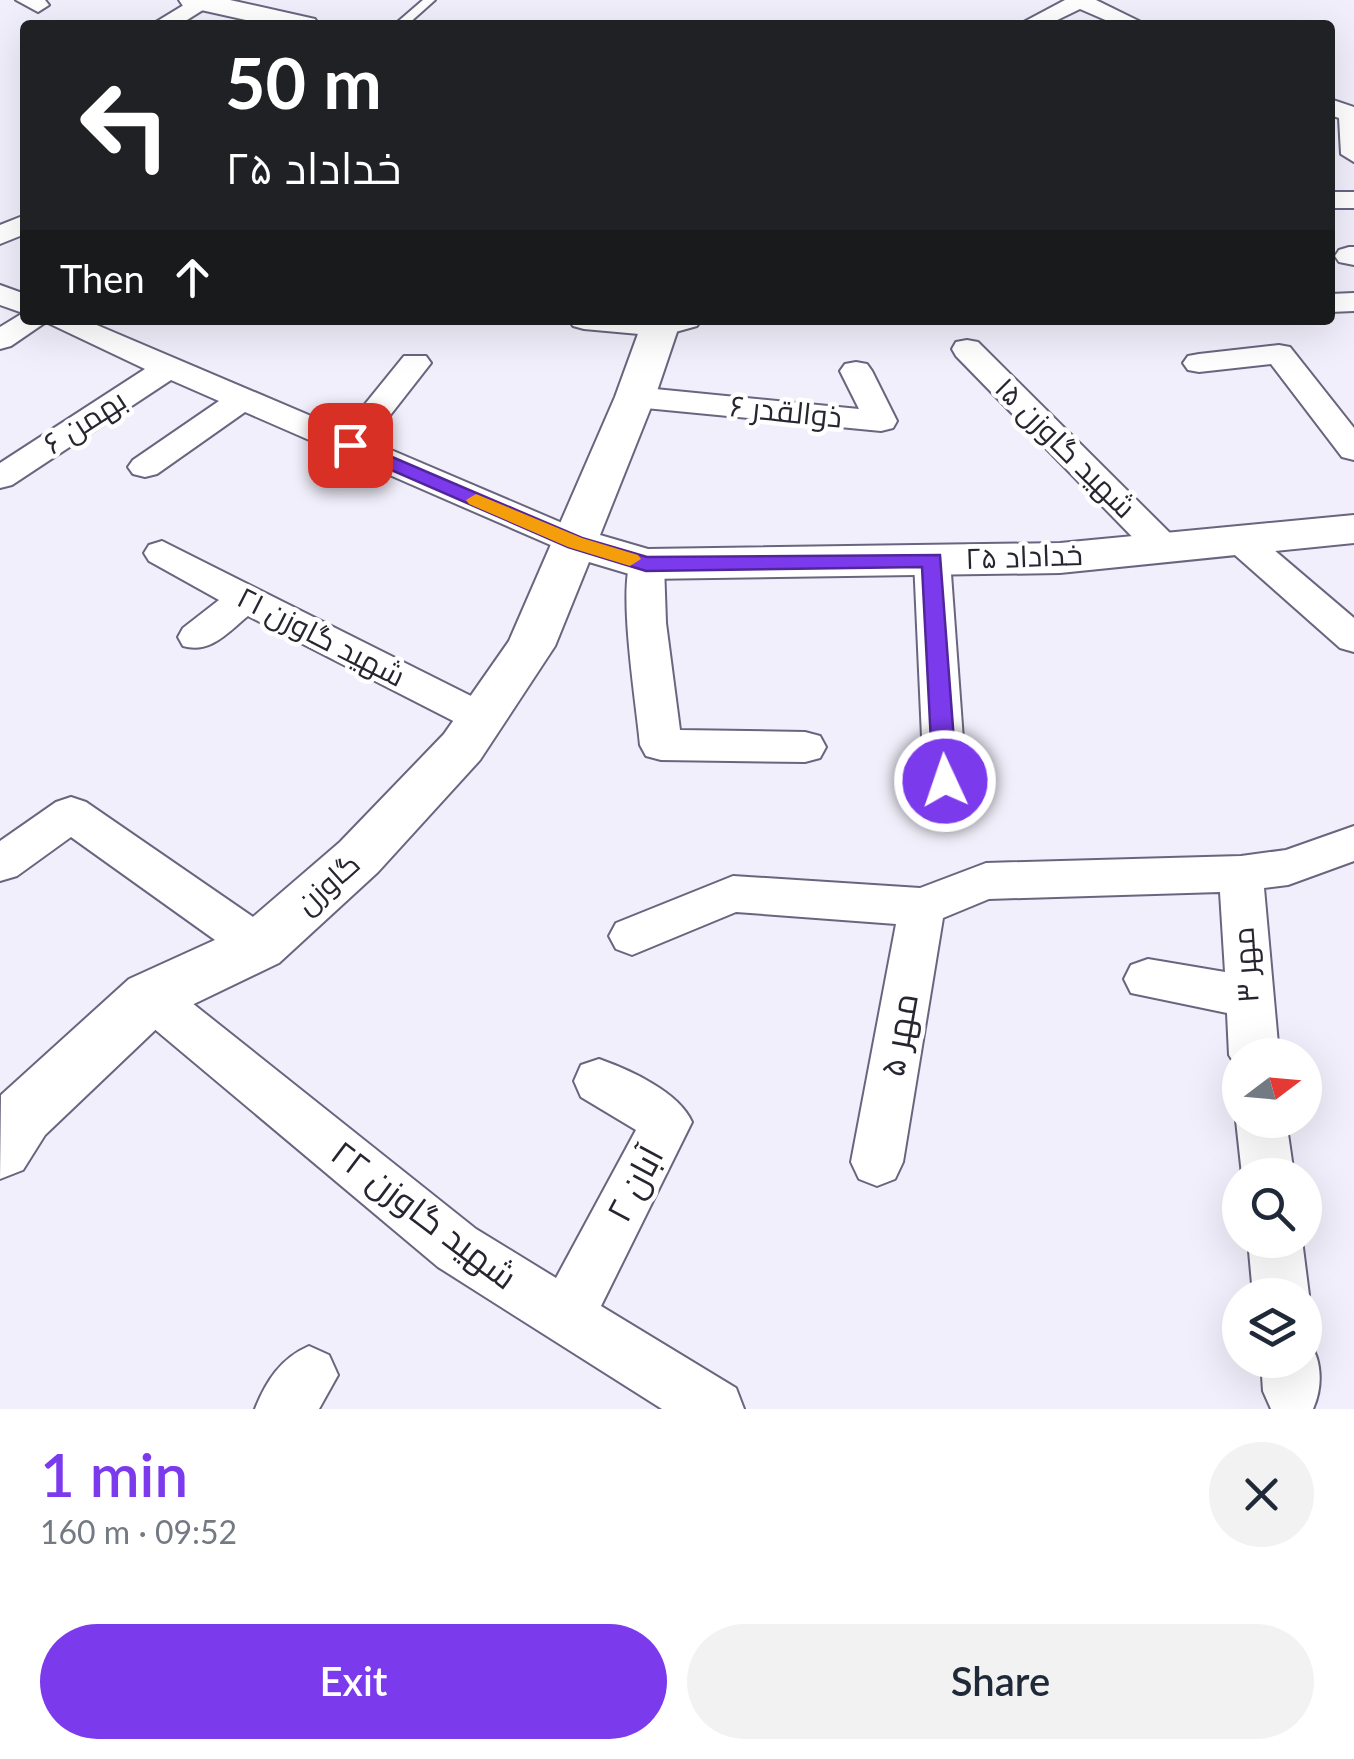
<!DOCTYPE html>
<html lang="en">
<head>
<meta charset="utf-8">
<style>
	body { margin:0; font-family:Lato,Cairo,sans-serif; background:#f2f2f3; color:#1f2937; height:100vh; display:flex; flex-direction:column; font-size:38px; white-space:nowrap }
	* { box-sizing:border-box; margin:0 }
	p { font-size:32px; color:#747a83 }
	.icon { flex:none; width:55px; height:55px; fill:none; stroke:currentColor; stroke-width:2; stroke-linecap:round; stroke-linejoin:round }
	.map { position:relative; height:1409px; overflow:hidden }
	.side { display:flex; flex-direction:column; background:#fff; flex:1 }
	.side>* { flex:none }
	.banner { position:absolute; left:20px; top:20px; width:1315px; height:305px; border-radius:10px; box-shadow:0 10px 40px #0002; background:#202124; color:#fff; overflow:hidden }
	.needle { width:65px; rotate:74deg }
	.tools { position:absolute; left:1222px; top:1038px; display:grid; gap:20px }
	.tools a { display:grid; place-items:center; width:100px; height:100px; border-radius:50%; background:#fff; box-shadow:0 10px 40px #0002; font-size:50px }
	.pin { position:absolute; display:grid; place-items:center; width:85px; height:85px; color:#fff; margin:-42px; border-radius:20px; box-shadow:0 5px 15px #0006 }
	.me { position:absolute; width:110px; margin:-55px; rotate:357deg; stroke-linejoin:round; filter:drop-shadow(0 0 8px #0008) }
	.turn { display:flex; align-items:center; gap:35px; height:210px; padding:0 40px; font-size:45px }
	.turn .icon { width:130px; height:130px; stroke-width:2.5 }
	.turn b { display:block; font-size:70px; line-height:85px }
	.then { display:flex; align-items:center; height:95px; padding:0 40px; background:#0003; gap:20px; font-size:38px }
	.round { display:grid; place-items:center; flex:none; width:105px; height:105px; border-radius:52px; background:#f2f2f3 }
	.head { display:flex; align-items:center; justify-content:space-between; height:170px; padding:0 40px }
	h1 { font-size:60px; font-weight:600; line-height:75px; color:#7c3aed }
	.button { display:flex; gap:20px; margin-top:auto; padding:20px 40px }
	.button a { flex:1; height:115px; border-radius:60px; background:#7c3aed; color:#fff; font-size:40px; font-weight:600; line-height:115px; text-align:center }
	.button a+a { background:#f2f2f3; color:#1f2937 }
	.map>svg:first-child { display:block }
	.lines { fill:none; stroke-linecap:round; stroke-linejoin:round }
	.service-casing { stroke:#69657f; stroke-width:4 }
	.minor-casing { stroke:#69657f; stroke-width:4 }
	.tertiary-casing { stroke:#69657f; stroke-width:4 }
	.service { fill:#fff; fill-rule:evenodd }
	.minor { fill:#fff; fill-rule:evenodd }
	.tertiary { fill:#fff; fill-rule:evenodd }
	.route { fill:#7c3aed; stroke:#51269a; stroke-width:2.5 }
	.slow { fill:#f59e0b }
	.labels { text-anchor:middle; stroke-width:9; stroke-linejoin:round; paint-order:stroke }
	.street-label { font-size:30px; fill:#272530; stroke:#fff }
	.near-street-label { font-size:35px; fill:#272530; stroke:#fff }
</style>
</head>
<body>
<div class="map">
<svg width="1354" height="1409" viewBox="0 0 1354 1409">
	<rect width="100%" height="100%" fill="#f1effb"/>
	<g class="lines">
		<!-- service casing -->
		<g class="service-casing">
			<polygon id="service" points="423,0 435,0 407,25 394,25"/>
		</g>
		<!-- minor casing -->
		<g class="minor-casing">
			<g id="minor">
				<polygon points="16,0 45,0 49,5 38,12"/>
				<polygon points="192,0 214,3 179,25 151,25"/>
				<polygon points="1065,0 1096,0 1147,25 1117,25 1080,9 1047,25 1018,25"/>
				<polygon points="1330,99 1354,107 1354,162 1341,154 1339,118 1330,115"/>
				<rect x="1330" y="192" width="24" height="16"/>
				<polygon points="25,215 25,234 0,244 0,225"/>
				<polygon points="1349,247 1354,247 1354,265 1339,262 1335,256 1339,250"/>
				<polygon points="0,285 25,294 25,320 85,320 344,430 404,356 426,356 431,363 370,441 588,534 593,542 588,550 575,554 562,550 245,412 157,474 145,477 133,474 128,467 133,460 219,401 171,380 12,485 0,488 0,463 145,369 46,322 11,346 0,349 0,327 23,313 0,305"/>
				<polygon points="1354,293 1354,311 1330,312 1330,294"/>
				<polygon points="569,320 701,320 697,326 661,336 584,329 573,326"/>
				<polygon points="967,340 978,342 1176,539 1181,547 1176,555 1163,559 1150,555 956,356 952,349 956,342"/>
				<polygon points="1279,345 1290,347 1354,428 1354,460 1342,457 1271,364 1199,372 1188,370 1183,363 1188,356 1199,354"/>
				<polygon points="856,362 867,364 872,371 897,421 893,428 881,431 635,407 624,404 619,397 624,390 635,387 859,409 840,371 845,364"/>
				<polygon points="1240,529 1253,532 1354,618 1354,652 1340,648 1227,548 1222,540 1227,532"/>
				<path d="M 162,541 L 495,708 L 501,718 L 495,728 L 481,733 L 467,728 L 248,616 C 228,632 211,654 183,646 L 178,637 L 183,628 L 219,600 L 149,561 L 144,553 L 149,545 Z"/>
				<polygon points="932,548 945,552 950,560 966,781 960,792 945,797 930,792 924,781 914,560 919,552"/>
				<path d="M 646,552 L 659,556 L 664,564 L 666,623 L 680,730 L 805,732 L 820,736 L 826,747 L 820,758 L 805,762 L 661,760 L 646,756 L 640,745 C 637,708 616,582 633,556 Z"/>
				<polygon points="71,797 86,802 275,932 282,946 275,960 259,965 243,960 71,837 17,876 0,881 0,841 56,802"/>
				<polygon points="1354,826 1354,861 1288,885 1264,888 1279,1055 1240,1055 1240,1072 1229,1055 1227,1013 1131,993 1124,979 1131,965 1148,959 1225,972 1220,892 989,899 943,918 903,1162 895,1179 877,1186 859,1179 851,1162 896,924 736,912 632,955 616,949 609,936 616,923 733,876 920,888 986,863 1241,856 1286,850"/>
				<path d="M 150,977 L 167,983 L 476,1229 L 556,1278 L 636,1130 L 581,1097 L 574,1081 L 581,1065 L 599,1059 C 630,1070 679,1092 692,1122 L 601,1306 L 736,1388 L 744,1409 L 662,1409 L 438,1267 L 133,1011 L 126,997 L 133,983 Z"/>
				<polygon points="1240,1110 1240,1120 1286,1120 1294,1175 1242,1175 1236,1120"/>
				<polygon points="1248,1240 1302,1240 1309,1295 1305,1304 1305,1295 1253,1295"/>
				<path d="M 1305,1338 C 1323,1356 1323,1387 1313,1409 L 1271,1409 L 1263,1391 L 1261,1360 L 1305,1360 Z"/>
				<path d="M 309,1346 L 329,1355 L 338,1375 L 319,1409 L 255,1409 C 266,1381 281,1358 309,1346 Z"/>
			</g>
		</g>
		<!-- tertiary casing -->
		<g class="tertiary-casing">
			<g id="tertiary">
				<polygon points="179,0 230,0 315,19 319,25 268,25 183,6"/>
				<polygon points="643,320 681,320 655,397 600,535 648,549 1060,543 1354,515 1354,543 1060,573 646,579 589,562 555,646 480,760 378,872 279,963 171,1015 45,1135 23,1170 0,1179 1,1095 129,979 239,929 340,842 444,734 509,641 615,397"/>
			</g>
		</g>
		<!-- service -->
		<use href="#service" class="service"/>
		<!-- minor -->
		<use href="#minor" class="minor"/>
		<!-- tertiary -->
		<use href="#tertiary" class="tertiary"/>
	</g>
	<!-- route -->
	<polygon class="route" points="350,439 582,538 647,557 940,555 957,781 953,787 936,787 933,781 922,567 646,571 568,547 343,449 340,445"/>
	<!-- slow -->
	<polygon class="slow" points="476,494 582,538 638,555 641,559 630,566 568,547 469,504 466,500"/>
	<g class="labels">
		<!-- street labels -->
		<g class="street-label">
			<text transform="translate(786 412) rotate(6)" y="10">ذوالقدر ۶</text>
			<text transform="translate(85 422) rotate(-33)" y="10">بهمن ۶</text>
			<text transform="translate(1065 448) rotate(45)" y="10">شهید گاوزن ۱۵</text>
			<text transform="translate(1024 557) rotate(-2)" y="10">خداداد ۲۵</text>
			<text transform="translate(321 637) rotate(27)" y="10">شهید گاوزن ۲۱</text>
			<text transform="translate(328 884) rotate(-42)" y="10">گاوزن</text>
			<text transform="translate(1246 965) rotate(-94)" y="10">مهر ۳</text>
		</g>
		<!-- near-street labels -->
		<g class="near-street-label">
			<text transform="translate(899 1035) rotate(-80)" y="12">مهر ۵</text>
			<text transform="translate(635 1184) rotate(-62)" y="12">آبان ۲</text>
			<text transform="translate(424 1215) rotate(37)" y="12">شهید گاوزن ۲۲</text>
		</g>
	</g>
</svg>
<div class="tools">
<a><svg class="needle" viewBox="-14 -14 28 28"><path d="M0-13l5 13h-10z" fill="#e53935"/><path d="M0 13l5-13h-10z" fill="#747a83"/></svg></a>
<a><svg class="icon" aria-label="search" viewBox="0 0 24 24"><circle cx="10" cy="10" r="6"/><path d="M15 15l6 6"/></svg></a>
<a><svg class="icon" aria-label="layers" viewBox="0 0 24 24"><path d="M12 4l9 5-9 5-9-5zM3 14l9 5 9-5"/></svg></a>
</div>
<div class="pin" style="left:350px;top:445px;background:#d93025"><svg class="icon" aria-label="arrive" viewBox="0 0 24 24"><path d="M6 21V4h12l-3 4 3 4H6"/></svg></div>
<svg class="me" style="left:945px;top:781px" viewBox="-20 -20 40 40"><circle r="17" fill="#7c3aed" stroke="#fff" stroke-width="3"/><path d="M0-11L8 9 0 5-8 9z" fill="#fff"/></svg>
<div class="banner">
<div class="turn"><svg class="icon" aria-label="left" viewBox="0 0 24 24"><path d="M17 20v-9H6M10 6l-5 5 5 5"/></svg><div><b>50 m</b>خداداد ۲۵</div></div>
<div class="then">Then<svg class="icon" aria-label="ahead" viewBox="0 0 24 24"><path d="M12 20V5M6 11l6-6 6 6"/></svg></div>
</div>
</div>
<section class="side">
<div class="head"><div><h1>1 min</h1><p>160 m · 09:52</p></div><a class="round"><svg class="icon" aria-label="close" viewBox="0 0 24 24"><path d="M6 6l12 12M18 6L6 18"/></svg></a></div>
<div class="button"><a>Exit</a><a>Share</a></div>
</section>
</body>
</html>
